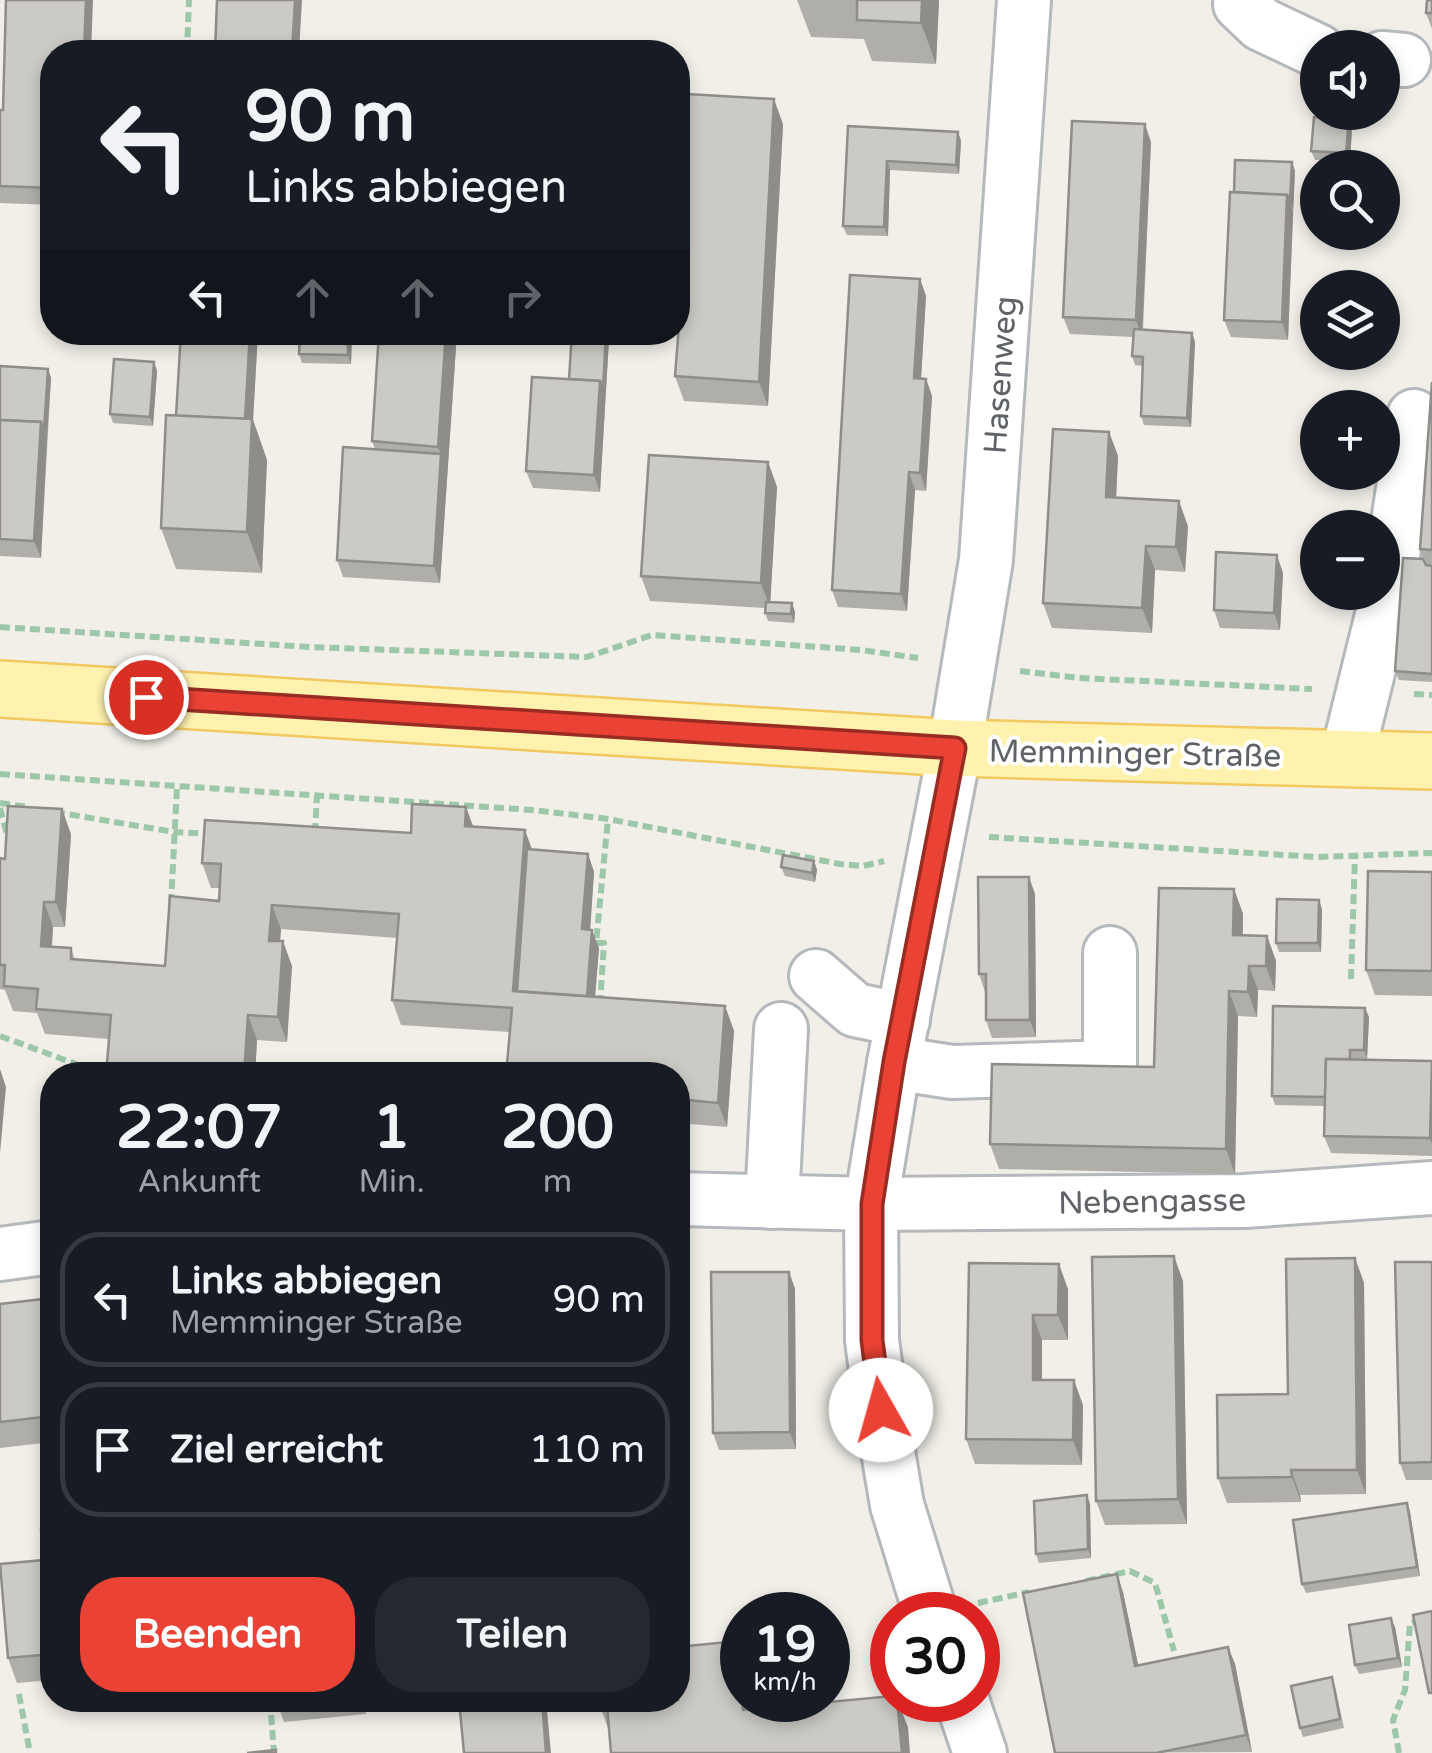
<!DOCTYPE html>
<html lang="de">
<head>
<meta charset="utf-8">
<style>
	body { margin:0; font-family:"Varela Round",sans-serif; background:#242831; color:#f1f3f6; height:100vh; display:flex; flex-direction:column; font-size:38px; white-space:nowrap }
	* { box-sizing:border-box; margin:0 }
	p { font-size:32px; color:#9ea1a6 }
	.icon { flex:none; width:55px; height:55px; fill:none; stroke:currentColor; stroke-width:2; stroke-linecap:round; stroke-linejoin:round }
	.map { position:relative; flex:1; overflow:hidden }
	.panel { position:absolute; left:40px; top:1062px; width:650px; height:650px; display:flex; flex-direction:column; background:#171b24; border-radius:40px; box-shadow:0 5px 15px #0003 }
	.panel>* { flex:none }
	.top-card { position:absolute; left:40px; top:40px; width:650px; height:305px; border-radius:40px; box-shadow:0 5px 15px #0003; background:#171b24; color:#f1f3f6; overflow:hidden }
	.tools { position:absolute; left:1300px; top:30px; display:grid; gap:20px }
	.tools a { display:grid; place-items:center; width:100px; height:100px; border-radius:50%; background:#171b24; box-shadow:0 5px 15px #0003; font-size:50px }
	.speed { position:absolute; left:720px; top:1592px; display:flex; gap:20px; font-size:50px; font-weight:700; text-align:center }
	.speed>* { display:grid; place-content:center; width:130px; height:130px; border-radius:50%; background:#171b24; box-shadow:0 5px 15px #0003; line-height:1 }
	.speed small { font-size:25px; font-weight:400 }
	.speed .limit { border:15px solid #d22; background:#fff; color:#111 }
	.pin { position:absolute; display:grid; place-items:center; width:85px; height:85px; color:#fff; margin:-42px; border:5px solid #fff; border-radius:50%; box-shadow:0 2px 10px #0007 }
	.me { position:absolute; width:110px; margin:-55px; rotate:353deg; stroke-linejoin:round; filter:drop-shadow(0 0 8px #0008) }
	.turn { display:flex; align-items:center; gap:35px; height:210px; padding:0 40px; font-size:45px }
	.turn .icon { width:130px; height:130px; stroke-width:2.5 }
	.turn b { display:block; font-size:70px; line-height:85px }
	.lanes { display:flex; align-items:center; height:95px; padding:0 40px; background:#0003; justify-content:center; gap:50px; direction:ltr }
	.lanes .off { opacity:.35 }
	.eta { display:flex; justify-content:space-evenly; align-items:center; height:170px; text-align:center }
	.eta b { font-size:60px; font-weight:700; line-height:70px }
	.cta { display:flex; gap:20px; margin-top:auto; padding:20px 40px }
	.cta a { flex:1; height:115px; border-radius:40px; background:#ea4335; color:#fff; font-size:40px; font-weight:700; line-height:115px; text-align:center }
	.cta a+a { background:#242831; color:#f1f3f6 }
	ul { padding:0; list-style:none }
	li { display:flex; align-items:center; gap:30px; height:135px; margin:0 20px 15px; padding:0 20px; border:5px solid #363941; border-radius:40px }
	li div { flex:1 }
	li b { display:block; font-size:38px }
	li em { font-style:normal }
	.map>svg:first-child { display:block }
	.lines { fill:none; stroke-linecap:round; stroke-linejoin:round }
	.minor-casing { stroke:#b5b8bc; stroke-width:58 }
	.major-casing { stroke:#f2c960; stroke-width:60 }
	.path { stroke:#9cc7a9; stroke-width:6; stroke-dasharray:10 5; stroke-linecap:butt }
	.minor { stroke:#fff; stroke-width:52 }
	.major { stroke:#fff2af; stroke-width:55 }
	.wall { fill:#afaea9 }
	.shaded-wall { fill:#8f8d8a }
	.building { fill:#cccac5; stroke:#8f8d8a; stroke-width:2.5 }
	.route-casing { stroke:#982c22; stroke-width:25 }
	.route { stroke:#ea4335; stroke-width:18 }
	.labels { text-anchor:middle; stroke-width:8; stroke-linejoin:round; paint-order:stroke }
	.street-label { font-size:32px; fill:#5f6368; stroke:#fff }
</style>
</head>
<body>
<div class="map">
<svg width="1432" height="1753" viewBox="0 0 1432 1753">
	<rect width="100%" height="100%" fill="#f1efe8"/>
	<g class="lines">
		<!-- minor casing -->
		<g class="minor-casing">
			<g id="minor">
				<polyline points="1240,4 1261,24 1318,51"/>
				<polyline points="1382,58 1404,60"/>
				<polyline points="1347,757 1387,595 1414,416"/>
				<polyline points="816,976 855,1010 903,1020"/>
				<polyline points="894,1063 952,1072 1110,1067 1110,953"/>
				<polyline points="678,1199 871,1204 1244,1201 1432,1188"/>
				<polyline points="772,1202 781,1029"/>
				<polyline points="0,1254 52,1247"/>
				<polyline points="931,1615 897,1505 881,1410 872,1340 871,1204 894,1063 955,748 986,560 1024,0"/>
				<polyline points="962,1700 980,1753"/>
			</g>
		</g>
		<!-- major casing -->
		<g class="major-casing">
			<polyline id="major" points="0,689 955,748 1432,761"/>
		</g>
		<!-- path -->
		<g class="path">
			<polyline points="187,52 189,0"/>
			<polyline points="0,627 309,647 587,657 652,635 861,650 918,658"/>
			<polyline points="1020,671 1079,678 1312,689"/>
			<polyline points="1414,694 1432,695"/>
			<polyline points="0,774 532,810 608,819 840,864 863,866 884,861"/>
			<polyline points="0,803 28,807"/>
			<polyline points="0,808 8,839"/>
			<polyline points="55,812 174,832 211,834"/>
			<polyline points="315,833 317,795"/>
			<polyline points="989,837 1317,857 1432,853"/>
			<polyline points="171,904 177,787"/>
			<polyline points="1351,979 1355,855"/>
			<polyline points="600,1005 604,943 596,943 608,819"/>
			<polyline points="0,1036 76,1064 76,1075"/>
			<polyline points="1086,1581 1130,1571 1155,1583 1174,1651"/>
			<polyline points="978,1603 1029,1592"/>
			<polyline points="19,1694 30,1753"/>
			<polyline points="270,1700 274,1753"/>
			<polyline points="1399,1753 1393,1720 1405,1690 1410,1623 1432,1618"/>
		</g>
		<!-- minor -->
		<use href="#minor" class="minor"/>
		<!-- major -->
		<use href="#major" class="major"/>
	</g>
	<!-- wall -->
	<g class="wall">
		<polygon points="797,0 939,0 936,64 872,61 864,39 811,37"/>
		<polygon points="1432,0 1432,29 1426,13"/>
		<polygon points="52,52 52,205 0,203 0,110 3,110"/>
		<polygon points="783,124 768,406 684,401 675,376 685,250 679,235"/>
		<polygon points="848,126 958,132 961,141 959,174 890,170 888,236 847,235 843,226"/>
		<polygon points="1352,128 1350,162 1315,160 1311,151"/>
		<polygon points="1151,142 1143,330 1192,333 1195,342 1191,427 1144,425 1141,416 1143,366 1135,365 1132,356 1133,337 1070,334 1063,317"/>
		<polygon points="1292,162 1295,171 1288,340 1231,337 1224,320 1234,192"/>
		<polygon points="920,279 926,296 921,379 926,379 932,396 926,491 915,490 907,611 838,607 832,590"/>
		<polygon points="258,332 253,420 267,460 262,573 176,569 161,528 176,416"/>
		<polygon points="300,332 352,332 351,364 302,363 299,354"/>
		<polygon points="379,332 457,332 440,583 343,577 337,560 375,449 372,441"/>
		<polygon points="496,332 562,332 562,340 497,336"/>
		<polygon points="572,332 607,332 609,339 600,492 533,488 526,471 569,379"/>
		<polygon points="154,362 157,371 153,426 113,423 110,414"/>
		<polygon points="0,366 48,369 51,378 41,558 0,556"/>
		<polygon points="1432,382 1432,682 1399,680 1395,671 1423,559 1420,549"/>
		<polygon points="1109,432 1118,456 1116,498 1188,526 1185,572 1155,570 1152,633 1052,628 1043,603"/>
		<polygon points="768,462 777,487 770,602 792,603 795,612 794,623 768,621 765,613 765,608 650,601 641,576"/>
		<polygon points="1283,573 1280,630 1220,628 1214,610"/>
		<polygon points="466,807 473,826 532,850 588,854 594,872 590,930 599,948 595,997 725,1006 734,1031 727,1127 678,1123 678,1075 510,1032 401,1025 392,1000 397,938 281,929 280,941 292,966 287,1042 257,1040 255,1075 106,1075 109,1039 45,1034 37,1013 13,1011 5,990 0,989 0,858 5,859 71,834 65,927 53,927 52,947 71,948 75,960 165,966 219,901 220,888 211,888 202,863 411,833"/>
		<polygon points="814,861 817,870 815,882 785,876 781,867"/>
		<polygon points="1432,872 1432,996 1375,995 1366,970"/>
		<polygon points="1234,889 1243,914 1243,935 1267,936 1276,961 1275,991 1258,990 1257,1017 1238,1016 1235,1174 999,1169 990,1144 1154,1067"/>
		<polygon points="1035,894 1036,1037 992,1038 986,1020 985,992 979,974"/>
		<polygon points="1322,909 1321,952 1279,952 1276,943"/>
		<polygon points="1369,1017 1367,1059 1353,1060 1432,1061 1432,1156 1331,1153 1324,1136 1325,1106 1275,1105 1272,1096"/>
		<polygon points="1355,1258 1364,1283 1366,1494 1300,1495 1301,1502 1227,1503 1218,1478 1288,1394"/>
		<polygon points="1432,1262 1432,1480 1406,1480 1400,1463"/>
		<polygon points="969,1263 1068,1289 1068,1340 1042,1340 1042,1380 1083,1405 1082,1465 975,1464 966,1439"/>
		<polygon points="789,1272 795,1289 796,1449 719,1450 713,1433"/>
		<polygon points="1183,1281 1187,1524 1105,1525 1096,1501"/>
		<polygon points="52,1298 52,1442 0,1448 0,1304"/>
		<polygon points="1090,1504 1091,1558 1039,1563 1036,1554"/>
		<polygon points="1410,1512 1420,1576 1306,1593 1302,1584"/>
		<polygon points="52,1529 52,1680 17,1683 8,1658 43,1560"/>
		<polygon points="1123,1592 1138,1666 1228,1647 1235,1664 1252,1752 1055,1753"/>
		<polygon points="1395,1627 1402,1667 1359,1674 1355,1665"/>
		<polygon points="737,1641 742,1658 742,1700 751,1709 908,1727 609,1731 600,1706"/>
		<polygon points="1335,1686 1344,1728 1303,1737 1300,1728"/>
		<polygon points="276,1700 365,1700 366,1714 284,1722"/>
	</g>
	<!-- shaded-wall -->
	<g class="shaded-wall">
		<polygon points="86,0 93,0 91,52 84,52"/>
		<polygon points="295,0 302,0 299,52 292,52"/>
		<polygon points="922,0 939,0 936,64 921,23"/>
		<polygon points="774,99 783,124 768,406 759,382"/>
		<polygon points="1349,119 1352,128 1350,162 1346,153"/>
		<polygon points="1145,124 1151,142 1142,337 1136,320"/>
		<polygon points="958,132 961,141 959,174 956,165"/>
		<polygon points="887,161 890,170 888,236 884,227"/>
		<polygon points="1292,162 1295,171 1293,210 1290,201"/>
		<polygon points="1287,195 1293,212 1288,340 1282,322"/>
		<polygon points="920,279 926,296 920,395 914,378"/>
		<polygon points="250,332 258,332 253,420 267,460 262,573 247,532 244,443"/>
		<polygon points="348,332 352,332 351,364 348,355"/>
		<polygon points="446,332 457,332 440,583 434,566 441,454 438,447"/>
		<polygon points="606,332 609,339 600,492 594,475 600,381"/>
		<polygon points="1192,333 1195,342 1191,427 1187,418"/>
		<polygon points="154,362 157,371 153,426 150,417"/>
		<polygon points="48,369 51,378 47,439 44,430"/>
		<polygon points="926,379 932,396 926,491 920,473"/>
		<polygon points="41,422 47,439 41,558 34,541"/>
		<polygon points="1109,432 1118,456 1115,522 1106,497"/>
		<polygon points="768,462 777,487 770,608 761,583"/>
		<polygon points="909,472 915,490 907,611 901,594"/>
		<polygon points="1179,501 1188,526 1185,572 1176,547"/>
		<polygon points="1146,546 1155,570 1152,633 1142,608"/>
		<polygon points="1277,555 1283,573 1280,630 1274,613"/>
		<polygon points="792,603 795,612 794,623 791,614"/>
		<polygon points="466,807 475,832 465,826"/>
		<polygon points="62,809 71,834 65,927 56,902"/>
		<polygon points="525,830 534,855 524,999 513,991"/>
		<polygon points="588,854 594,872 589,947 582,929"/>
		<polygon points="814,861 817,870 815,882 812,873"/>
		<polygon points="1029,877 1035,894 1036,1037 1030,1020"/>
		<polygon points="1234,889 1243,914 1242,960 1233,935"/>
		<polygon points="1319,900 1322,909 1321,952 1318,943"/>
		<polygon points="44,902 53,927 50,971 41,946"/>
		<polygon points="272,905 281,929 278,966 269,941"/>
		<polygon points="592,930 599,948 593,1021 586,1003"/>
		<polygon points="1267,936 1276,961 1275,991 1266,966"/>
		<polygon points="283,941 292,966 287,1042 278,1017"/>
		<polygon points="1249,966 1258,990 1257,1017 1248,992"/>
		<polygon points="1229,991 1238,1016 1235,1174 1226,1149"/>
		<polygon points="725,1006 734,1031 727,1127 718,1103"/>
		<polygon points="1365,1008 1369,1017 1367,1059 1364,1050"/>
		<polygon points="248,1015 257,1040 255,1075 244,1075"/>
		<polygon points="1432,1062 1432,1144 1430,1138"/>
		<polygon points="0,1069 6,1087 0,1153"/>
		<polygon points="1174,1256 1183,1281 1187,1524 1178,1499"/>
		<polygon points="1355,1258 1364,1283 1366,1494 1357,1470"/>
		<polygon points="1059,1264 1068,1289 1068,1340 1058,1315"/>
		<polygon points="789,1272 795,1289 796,1449 790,1432"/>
		<polygon points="1033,1315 1042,1340 1042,1405 1033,1380"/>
		<polygon points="1074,1380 1083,1405 1082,1465 1073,1440"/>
		<polygon points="1291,1470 1300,1495 1301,1502 1292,1477"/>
		<polygon points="1087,1495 1090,1504 1091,1558 1088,1549"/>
		<polygon points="1407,1503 1410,1512 1420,1576 1417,1567"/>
		<polygon points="1117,1574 1123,1592 1142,1683 1135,1666"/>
		<polygon points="1391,1618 1395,1627 1402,1667 1398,1658"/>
		<polygon points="737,1641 742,1658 742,1700 750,1700 754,1742 743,1710"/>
		<polygon points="1228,1647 1235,1664 1252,1752 1246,1735"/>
		<polygon points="542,1700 546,1700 551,1753 546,1753"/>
		<polygon points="897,1700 908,1727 910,1753 902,1753"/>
	</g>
	<!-- building -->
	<g class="building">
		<polygon points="6,0 86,0 84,52 52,52 52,188 0,186 0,110 3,110"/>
		<polygon points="217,0 295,0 292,52 215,52"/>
		<polygon points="857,0 922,0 921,23 857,20"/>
		<polygon points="1427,0 1432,0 1432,13 1426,13"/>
		<polygon points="687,94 774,99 759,382 675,376 686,235 679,235"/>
		<polygon points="1314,117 1349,119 1346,153 1311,151"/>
		<polygon points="1072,121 1145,124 1136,320 1063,317"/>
		<polygon points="848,126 958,132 956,165 887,161 884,227 843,226"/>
		<polygon points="1235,160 1292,162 1290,201 1287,195 1234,192"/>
		<polygon points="1230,192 1287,195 1282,322 1224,320"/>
		<polygon points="850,275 920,279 914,378 926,379 920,473 909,472 901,594 832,590"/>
		<polygon points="1134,329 1192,333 1187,418 1141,416 1143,357 1132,356"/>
		<polygon points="181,332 250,332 245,419 176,416"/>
		<polygon points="300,332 348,332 348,355 299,354"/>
		<polygon points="379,332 446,332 438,447 372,441"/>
		<polygon points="572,332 606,332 603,389 600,381 569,379"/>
		<polygon points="114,359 154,362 150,417 110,414"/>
		<polygon points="0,366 48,369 44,430 41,422 0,420"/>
		<polygon points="532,377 600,381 594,475 526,471"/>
		<polygon points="1432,382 1432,550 1420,549"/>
		<polygon points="166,415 252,419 247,532 161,528"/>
		<polygon points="0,420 41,422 34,541 0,539"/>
		<polygon points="1053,429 1109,432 1106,497 1179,501 1176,547 1146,546 1142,608 1043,603"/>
		<polygon points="343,447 441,454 434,566 337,560"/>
		<polygon points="649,455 768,462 761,583 641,576"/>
		<polygon points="1216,552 1277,555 1274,613 1214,610"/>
		<polygon points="1403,558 1423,559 1426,565 1432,566 1432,674 1395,671"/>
		<polygon points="766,602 792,603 791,614 765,613"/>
		<polygon points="412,804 466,807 465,826 525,830 513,991 725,1006 718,1103 678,1099 678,1075 506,1075 512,1008 392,1000 399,914 272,905 269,941 283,941 278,1017 248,1015 244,1075 106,1075 111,1015 36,1009 38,989 4,986 5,965 0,965 0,858 5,859 8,806 62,809 56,902 44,902 41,946 71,948 71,959 165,966 170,896 219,901 221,864 202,863 205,820 411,833"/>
		<polygon points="527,849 588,854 582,929 592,930 587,996 517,991"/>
		<polygon points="783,855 814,861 812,873 781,867"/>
		<polygon points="1368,871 1432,872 1432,971 1366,970"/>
		<polygon points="978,877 1029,877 1030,1020 986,1020 986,974 979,974"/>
		<polygon points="1159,888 1234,889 1233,935 1267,936 1266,966 1249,966 1248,992 1229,991 1226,1149 990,1144 992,1064 1154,1067"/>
		<polygon points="1277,899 1319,900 1318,943 1276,943"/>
		<polygon points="1273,1006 1365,1008 1364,1050 1350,1050 1350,1059 1326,1059 1325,1097 1272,1096"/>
		<polygon points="1326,1059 1432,1061 1430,1138 1324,1136"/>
		<polygon points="1174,1256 1178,1499 1096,1501 1092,1257"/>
		<polygon points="1355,1258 1357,1470 1291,1470 1292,1477 1218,1478 1217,1395 1288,1394 1286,1259"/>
		<polygon points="1395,1262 1432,1262 1432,1462 1400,1463"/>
		<polygon points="969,1263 1059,1264 1058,1315 1033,1315 1033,1380 1074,1380 1073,1440 966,1439"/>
		<polygon points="711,1272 789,1272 790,1432 713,1433"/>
		<polygon points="52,1298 52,1416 0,1422 0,1304"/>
		<polygon points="1087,1495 1088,1549 1036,1554 1034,1501"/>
		<polygon points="1407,1503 1417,1567 1302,1584 1293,1520"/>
		<polygon points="52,1529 52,1654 8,1658 0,1564 43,1560 41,1530"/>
		<polygon points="1117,1574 1135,1666 1228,1647 1246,1735 1156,1753 1055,1753 1023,1593"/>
		<polygon points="1432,1611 1432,1693 1429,1693 1413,1615"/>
		<polygon points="1391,1618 1398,1658 1355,1665 1349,1625"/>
		<polygon points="737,1641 743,1710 892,1696 892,1700 897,1700 902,1753 611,1753 607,1705 600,1706 600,1700 678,1700 678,1647"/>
		<polygon points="1332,1677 1340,1719 1300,1728 1291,1686"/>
		<polygon points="459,1700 542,1700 546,1753 464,1753"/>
		<polygon points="276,1750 276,1753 247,1753"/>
	</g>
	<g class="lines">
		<!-- route casing -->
		<g class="route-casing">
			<polyline id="route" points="146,697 955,748 894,1062 872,1204 872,1340 881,1410"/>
		</g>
		<!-- route -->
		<use href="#route" class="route"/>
	</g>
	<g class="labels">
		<!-- street labels -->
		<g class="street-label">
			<text transform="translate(1000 375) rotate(-86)" y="11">Hasenweg</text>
			<text transform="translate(1135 753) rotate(1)" y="11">Memminger Straße</text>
			<text transform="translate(1152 1201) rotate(-1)" y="11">Nebengasse</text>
		</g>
	</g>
</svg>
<div class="tools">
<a><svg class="icon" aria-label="sound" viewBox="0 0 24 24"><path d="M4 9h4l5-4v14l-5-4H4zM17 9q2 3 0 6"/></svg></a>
<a><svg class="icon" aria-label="search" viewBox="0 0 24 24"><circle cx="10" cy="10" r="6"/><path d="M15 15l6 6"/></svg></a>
<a><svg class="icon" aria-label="layers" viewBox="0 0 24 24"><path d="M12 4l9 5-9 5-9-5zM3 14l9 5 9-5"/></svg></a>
<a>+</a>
<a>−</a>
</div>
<div class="speed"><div>19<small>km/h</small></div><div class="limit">30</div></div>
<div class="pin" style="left:146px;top:697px;background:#d93025"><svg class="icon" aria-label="arrive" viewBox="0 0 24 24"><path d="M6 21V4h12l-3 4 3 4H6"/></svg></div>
<svg class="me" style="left:881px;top:1410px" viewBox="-20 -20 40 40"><circle r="19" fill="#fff"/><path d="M0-13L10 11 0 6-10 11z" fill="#ea4335"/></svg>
<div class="top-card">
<div class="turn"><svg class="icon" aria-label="left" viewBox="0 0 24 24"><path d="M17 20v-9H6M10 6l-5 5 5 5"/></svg><div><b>90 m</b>Links abbiegen</div></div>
<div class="lanes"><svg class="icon" aria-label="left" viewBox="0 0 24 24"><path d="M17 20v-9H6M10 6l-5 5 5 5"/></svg><svg class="icon off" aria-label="ahead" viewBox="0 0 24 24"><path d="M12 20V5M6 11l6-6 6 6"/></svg><svg class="icon off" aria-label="ahead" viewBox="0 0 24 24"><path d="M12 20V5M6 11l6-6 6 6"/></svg><svg class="icon off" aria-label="right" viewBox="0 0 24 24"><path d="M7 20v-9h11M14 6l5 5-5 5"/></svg></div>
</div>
<section class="panel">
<div class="eta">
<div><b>22:07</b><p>Ankunft</p></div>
<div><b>1</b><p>Min.</p></div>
<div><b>200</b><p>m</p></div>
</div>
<ul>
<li><svg class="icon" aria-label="left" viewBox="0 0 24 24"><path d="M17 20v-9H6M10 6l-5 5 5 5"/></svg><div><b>Links abbiegen</b><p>Memminger Straße</p></div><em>90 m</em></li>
<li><svg class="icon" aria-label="arrive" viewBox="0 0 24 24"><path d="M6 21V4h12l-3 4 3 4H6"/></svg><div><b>Ziel erreicht</b></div><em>110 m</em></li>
</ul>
<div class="cta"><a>Beenden</a><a>Teilen</a></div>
</section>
</div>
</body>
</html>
